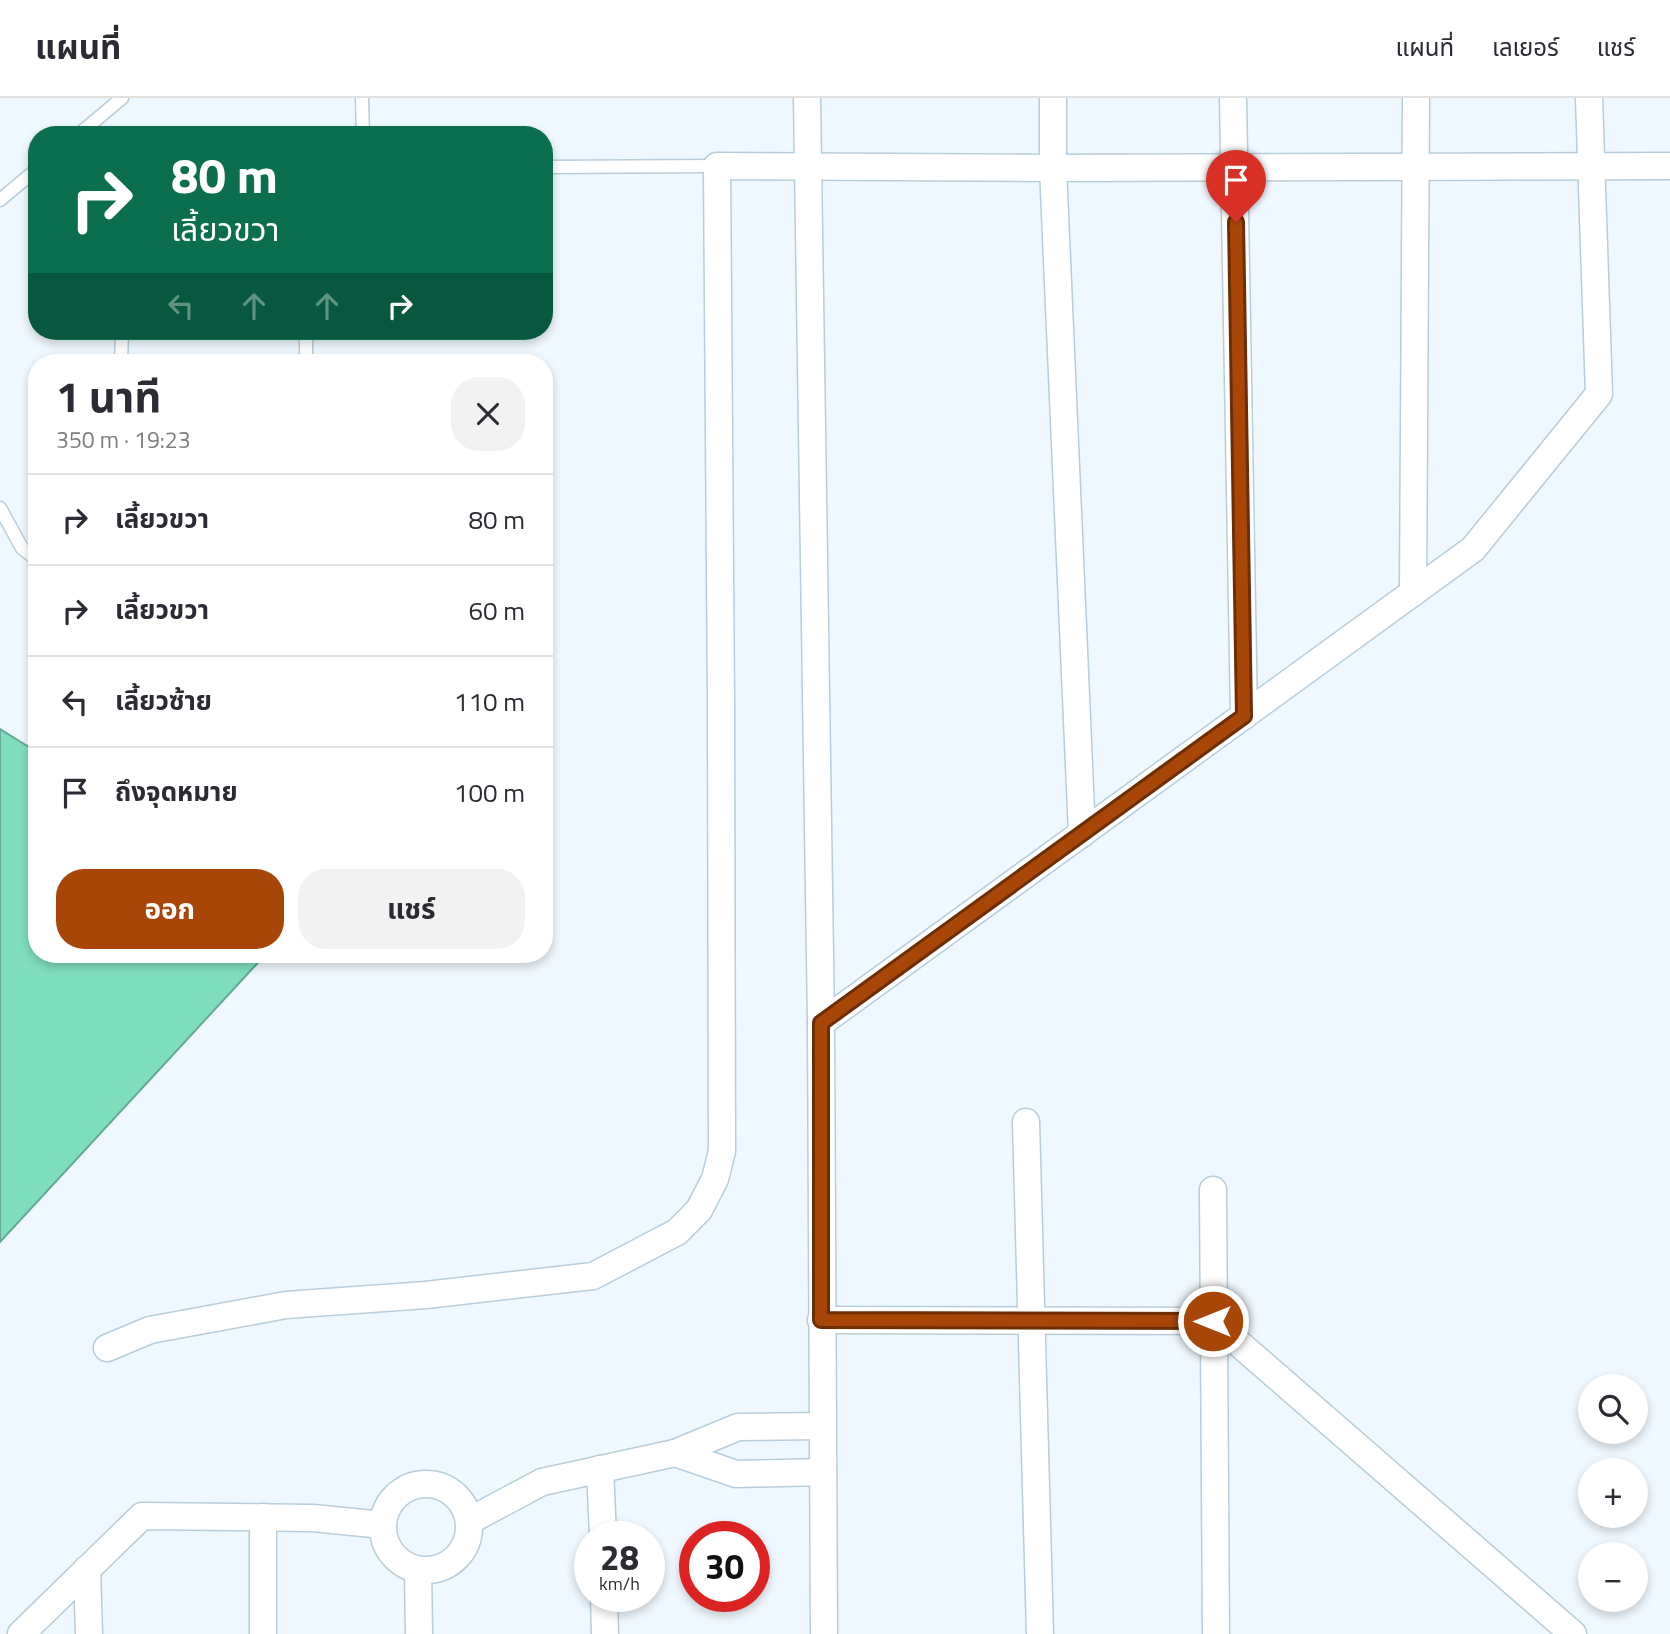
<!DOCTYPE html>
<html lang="th">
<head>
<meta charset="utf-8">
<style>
	body { margin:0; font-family:"Titillium Web","Noto Sans Thai",sans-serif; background:#f2f2f3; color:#2b2b33; height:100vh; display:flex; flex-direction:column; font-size:26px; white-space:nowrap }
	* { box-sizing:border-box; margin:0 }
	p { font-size:23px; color:#7c7c81 }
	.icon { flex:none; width:38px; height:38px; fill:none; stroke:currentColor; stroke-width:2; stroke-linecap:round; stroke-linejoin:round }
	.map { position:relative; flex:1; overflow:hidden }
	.panel { position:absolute; left:28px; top:256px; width:525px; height:609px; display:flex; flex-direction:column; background:#fff; border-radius:28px; box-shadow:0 4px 10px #0003 }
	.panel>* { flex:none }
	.top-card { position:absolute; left:28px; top:28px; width:525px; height:214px; border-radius:28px; box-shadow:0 4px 10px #0003; background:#0b6e4f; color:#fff; overflow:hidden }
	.controls { position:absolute; left:1578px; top:1276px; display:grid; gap:14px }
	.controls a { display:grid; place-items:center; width:70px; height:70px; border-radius:50%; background:#fff; box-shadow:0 4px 10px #0003; font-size:35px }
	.speed { position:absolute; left:574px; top:1423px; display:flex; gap:14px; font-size:35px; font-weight:700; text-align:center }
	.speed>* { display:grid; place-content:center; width:91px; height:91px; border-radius:50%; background:#fff; box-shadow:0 4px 10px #0003; line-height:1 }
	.speed small { font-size:18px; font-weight:400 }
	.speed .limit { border:10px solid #d22; background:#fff; color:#111 }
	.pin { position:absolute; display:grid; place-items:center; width:60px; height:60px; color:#fff; margin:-72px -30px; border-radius:50% 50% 50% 0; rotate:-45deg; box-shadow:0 0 7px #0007 }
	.pin .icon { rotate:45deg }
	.me { position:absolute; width:77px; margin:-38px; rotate:270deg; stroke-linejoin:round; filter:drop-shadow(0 0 5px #0008) }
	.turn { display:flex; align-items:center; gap:24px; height:147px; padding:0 28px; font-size:32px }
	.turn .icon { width:91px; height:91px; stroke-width:2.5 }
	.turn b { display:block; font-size:49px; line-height:60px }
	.lanes { display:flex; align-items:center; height:66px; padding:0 28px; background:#0003; justify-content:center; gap:35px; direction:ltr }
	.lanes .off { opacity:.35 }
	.round { display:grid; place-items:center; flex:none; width:74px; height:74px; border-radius:28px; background:#f2f2f3 }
	.head { display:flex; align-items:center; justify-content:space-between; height:119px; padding:0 28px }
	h1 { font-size:42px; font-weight:700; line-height:52px }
	.cta { display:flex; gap:14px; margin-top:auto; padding:14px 28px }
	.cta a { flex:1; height:80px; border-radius:28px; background:#a84608; color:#fff; font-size:28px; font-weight:700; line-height:80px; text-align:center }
	.cta a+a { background:#f2f2f3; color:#2b2b33 }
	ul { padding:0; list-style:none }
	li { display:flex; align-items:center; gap:21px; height:91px; padding:0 28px; border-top:2px solid #e1e1e2 }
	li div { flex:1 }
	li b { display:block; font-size:26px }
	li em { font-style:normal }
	header { display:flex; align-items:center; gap:42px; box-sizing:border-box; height:98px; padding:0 35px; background:#fff; border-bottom:2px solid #e1e1e2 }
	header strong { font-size:33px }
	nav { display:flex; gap:38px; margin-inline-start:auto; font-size:24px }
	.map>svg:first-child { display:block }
	.water { fill:#7fdebe; stroke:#64a995; stroke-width:2 }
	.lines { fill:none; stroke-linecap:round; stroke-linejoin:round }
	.lane-casing { stroke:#b8cddb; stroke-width:15 }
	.street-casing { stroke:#b8cddb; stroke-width:29 }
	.lane { stroke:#fff; stroke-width:12 }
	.street { stroke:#fff; stroke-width:26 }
	.route-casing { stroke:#6d2e05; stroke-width:18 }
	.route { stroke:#a84608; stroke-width:12 }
</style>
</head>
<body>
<header>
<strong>แผนที่</strong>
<nav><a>แผนที่</a><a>เลเยอร์</a><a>แชร์</a></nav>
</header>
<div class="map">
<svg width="1670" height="1536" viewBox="0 0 1670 1536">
	<rect width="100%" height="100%" fill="#eff8fe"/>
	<!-- water -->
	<polygon class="water" points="0,631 37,654 37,856 266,856 0,1144"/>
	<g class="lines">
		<!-- lane casing -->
		<g class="lane-casing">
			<g id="lane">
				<polyline points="362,0 363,37"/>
				<polyline points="78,37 122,0"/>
				<polyline points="544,69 717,68"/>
				<polyline points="0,102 37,71"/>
				<polyline points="121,264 122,233"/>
				<polyline points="306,264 306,233"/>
				<polyline points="0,410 22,450 37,462"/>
			</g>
		</g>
		<!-- street casing -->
		<g class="street-casing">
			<g id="street">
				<polyline points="807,0 821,925 824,1536"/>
				<polyline points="1053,0 1053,70 1082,736"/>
				<polyline points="1233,0 1244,618"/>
				<polyline points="1413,495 1416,0"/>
				<polyline points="821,925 1473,451 1599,296 1589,0"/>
				<polyline points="1026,1024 1040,1536"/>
				<polyline points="1213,1092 1216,1536"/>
				<polyline points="821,1222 1213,1223 1573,1536"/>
				<polyline points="107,1250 150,1232 286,1207 426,1197 593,1178 677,1134 699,1112 715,1081 722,1053 721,605 717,68 1053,70 1670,68"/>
				<polyline points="822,1328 738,1329 675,1355 736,1376 823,1374"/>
				<polyline points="600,1371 603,1438"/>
				<circle cx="426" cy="1429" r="43"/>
				<polyline points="263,1419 263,1536"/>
				<polyline points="469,1423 542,1384 675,1355"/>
				<polyline points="87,1471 89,1536"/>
				<polyline points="418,1472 419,1536"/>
				<polyline points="604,1498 605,1536"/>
				<polyline points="21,1536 142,1418 313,1420 383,1427"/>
			</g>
		</g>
		<!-- lane -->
		<use href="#lane" class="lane"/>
		<!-- street -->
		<use href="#street" class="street"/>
	</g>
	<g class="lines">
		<!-- route casing -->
		<g class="route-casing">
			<polyline id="route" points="1213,1223 821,1222 821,925 1244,618 1236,124"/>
		</g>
		<!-- route -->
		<use href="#route" class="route"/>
	</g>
</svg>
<div class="controls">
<a><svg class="icon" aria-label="search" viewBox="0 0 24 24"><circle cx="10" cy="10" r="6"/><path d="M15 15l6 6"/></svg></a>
<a>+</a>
<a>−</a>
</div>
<div class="speed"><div>28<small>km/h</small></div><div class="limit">30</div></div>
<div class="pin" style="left:1236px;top:124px;background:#d93025"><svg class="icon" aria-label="arrive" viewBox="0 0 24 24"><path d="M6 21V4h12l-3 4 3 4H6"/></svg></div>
<svg class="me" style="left:1213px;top:1223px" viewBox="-20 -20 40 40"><circle r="17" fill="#a84608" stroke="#fff" stroke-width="3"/><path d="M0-11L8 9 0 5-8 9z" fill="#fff"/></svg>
<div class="top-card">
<div class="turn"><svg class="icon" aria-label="right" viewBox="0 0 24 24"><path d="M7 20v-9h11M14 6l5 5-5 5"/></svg><div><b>80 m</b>เลี้ยวขวา</div></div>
<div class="lanes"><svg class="icon off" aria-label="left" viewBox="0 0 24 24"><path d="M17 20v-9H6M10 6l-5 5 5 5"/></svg><svg class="icon off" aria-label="ahead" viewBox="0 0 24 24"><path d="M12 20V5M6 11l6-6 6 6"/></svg><svg class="icon off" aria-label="ahead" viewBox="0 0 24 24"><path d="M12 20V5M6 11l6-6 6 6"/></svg><svg class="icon" aria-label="right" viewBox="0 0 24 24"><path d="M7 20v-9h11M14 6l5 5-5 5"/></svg></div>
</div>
<section class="panel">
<div class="head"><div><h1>1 นาที</h1><p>350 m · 19:23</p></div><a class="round"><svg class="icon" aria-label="close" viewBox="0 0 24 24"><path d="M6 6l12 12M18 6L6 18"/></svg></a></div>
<ul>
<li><svg class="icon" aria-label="right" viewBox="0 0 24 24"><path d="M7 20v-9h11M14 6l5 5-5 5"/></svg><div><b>เลี้ยวขวา</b></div><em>80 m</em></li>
<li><svg class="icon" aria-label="right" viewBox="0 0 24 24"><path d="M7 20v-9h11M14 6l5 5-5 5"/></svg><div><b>เลี้ยวขวา</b></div><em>60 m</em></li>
<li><svg class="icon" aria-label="left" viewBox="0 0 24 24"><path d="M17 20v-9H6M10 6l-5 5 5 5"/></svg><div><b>เลี้ยวซ้าย</b></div><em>110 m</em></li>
<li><svg class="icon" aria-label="arrive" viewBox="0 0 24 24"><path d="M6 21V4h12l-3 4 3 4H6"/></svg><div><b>ถึงจุดหมาย</b></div><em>100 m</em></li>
</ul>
<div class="cta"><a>ออก</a><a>แชร์</a></div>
</section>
</div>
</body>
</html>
